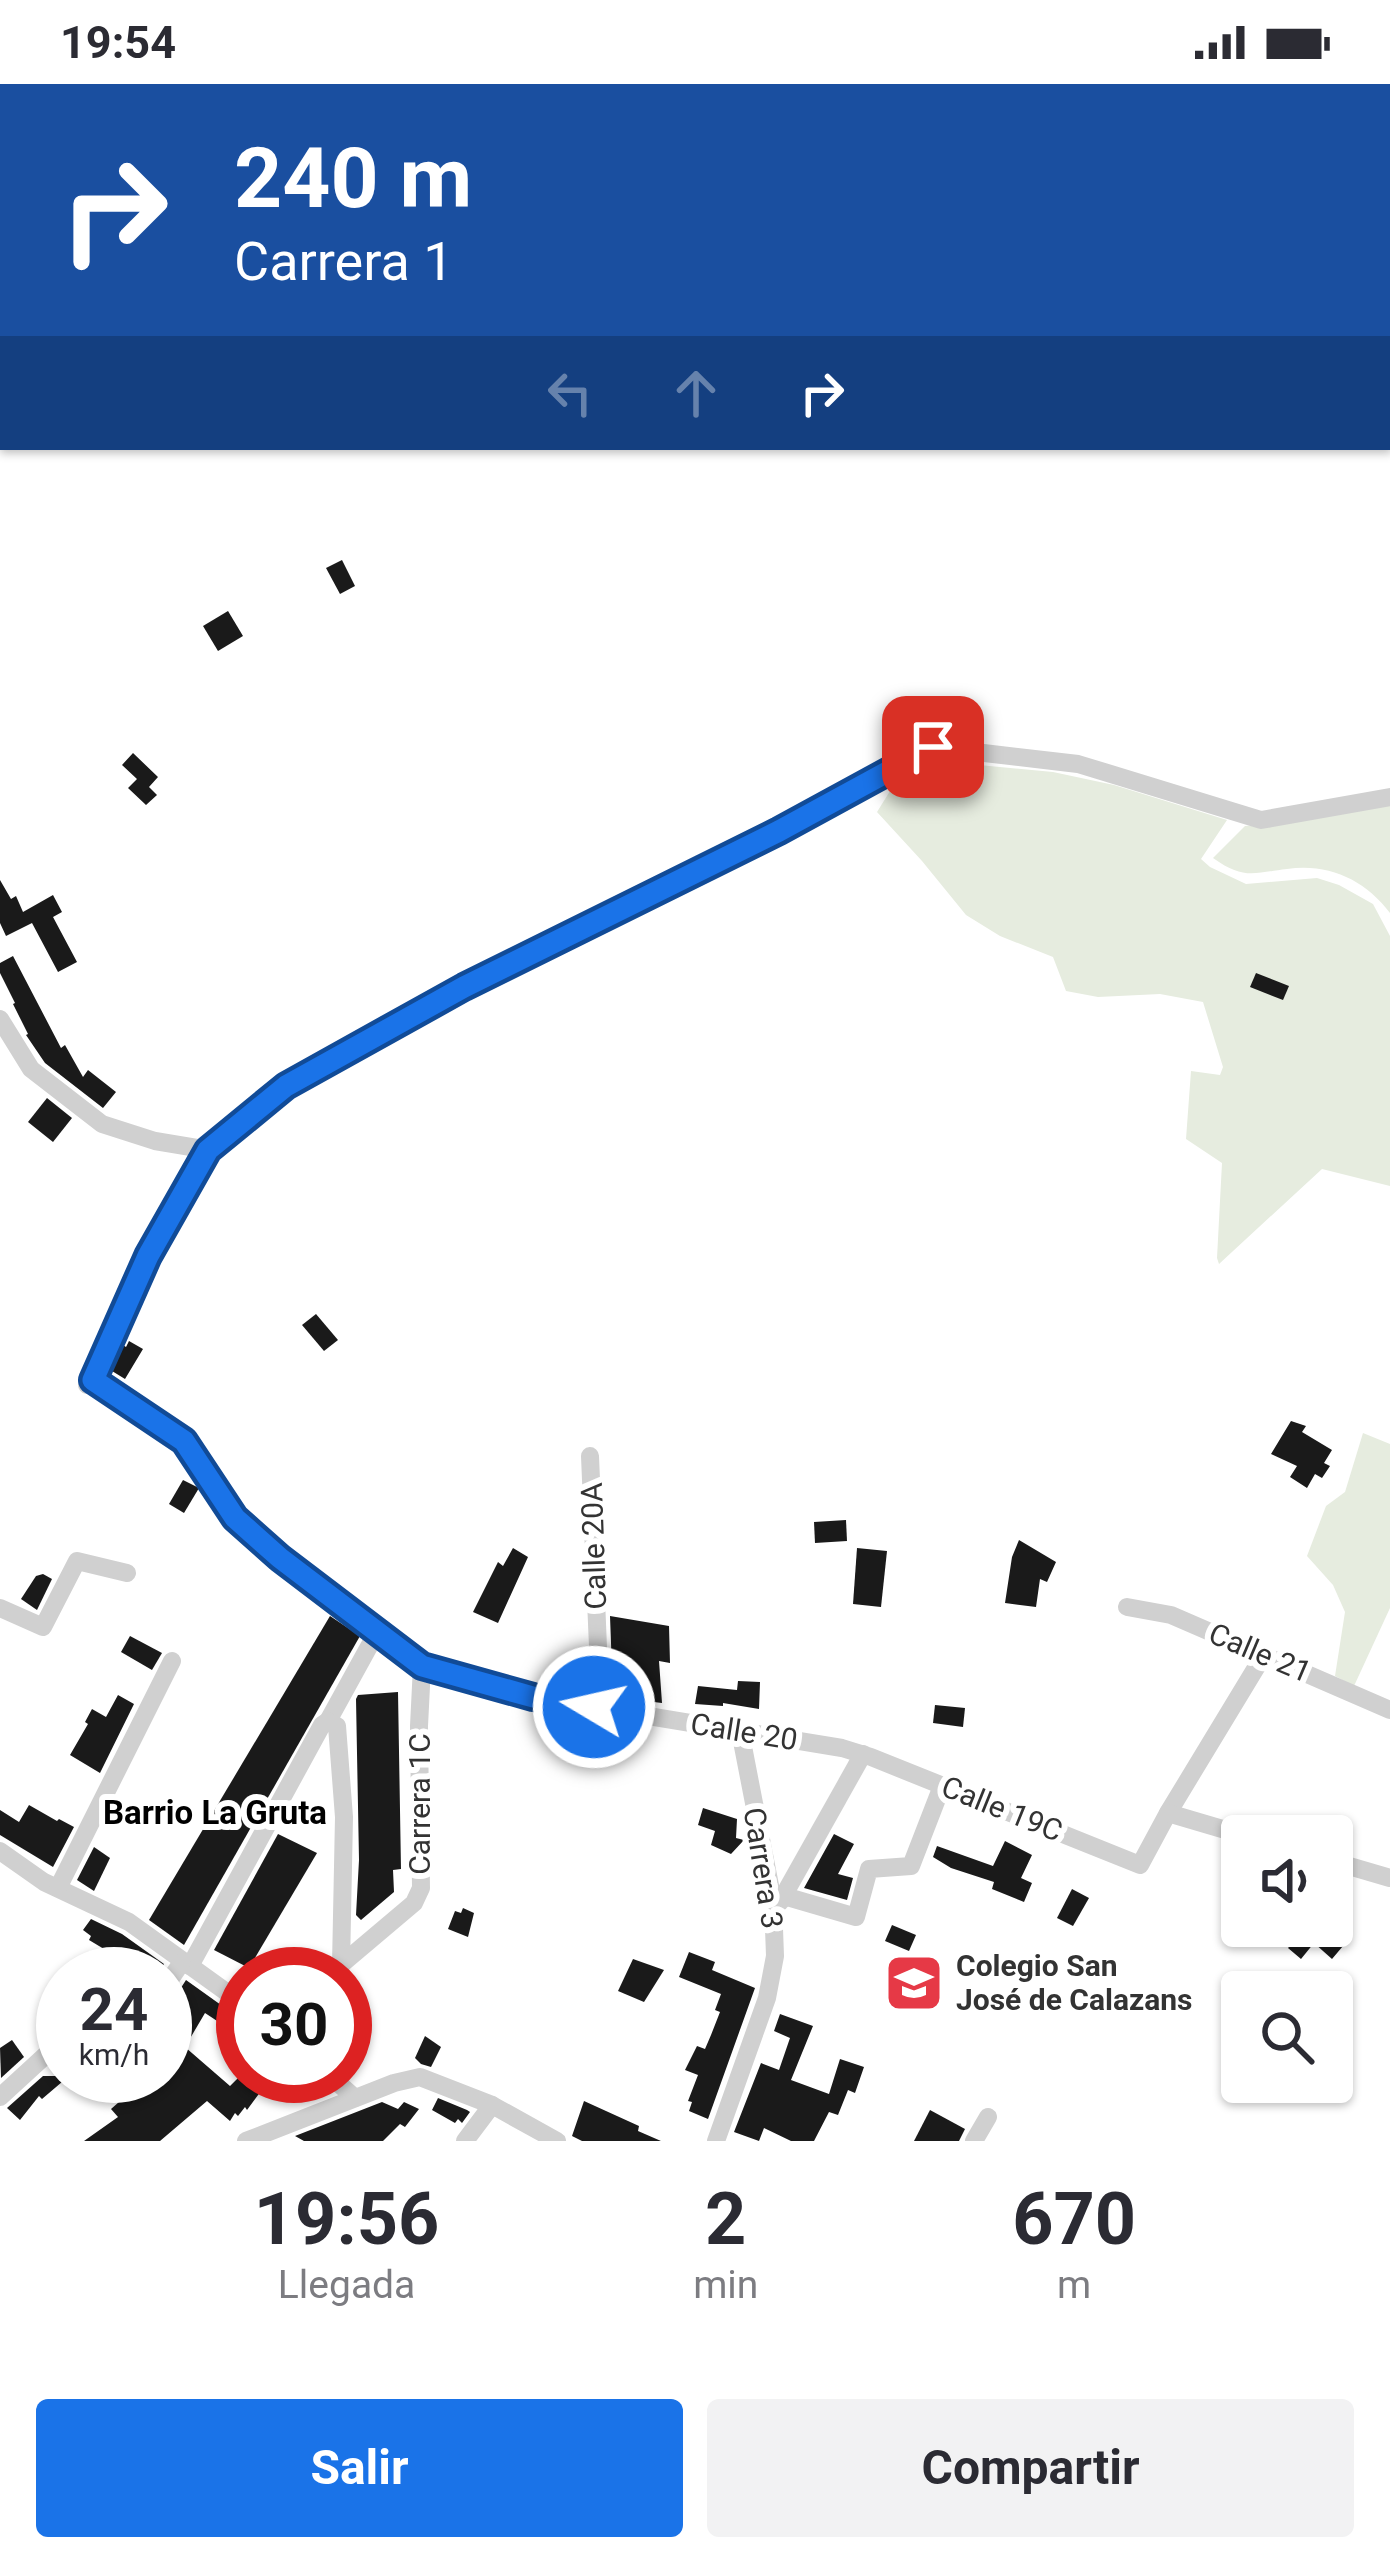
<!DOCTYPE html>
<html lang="es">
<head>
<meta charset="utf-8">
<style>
	body { margin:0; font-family:Roboto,sans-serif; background:#f2f2f3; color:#2b2b33; height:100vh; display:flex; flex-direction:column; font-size:45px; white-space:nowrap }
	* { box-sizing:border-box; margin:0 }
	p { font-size:39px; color:#7c7c81 }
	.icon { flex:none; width:66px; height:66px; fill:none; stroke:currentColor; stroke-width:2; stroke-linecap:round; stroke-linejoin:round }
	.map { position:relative; height:2057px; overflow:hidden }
	.details { display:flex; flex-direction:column; background:#fff; flex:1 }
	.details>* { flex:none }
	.hud { position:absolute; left:0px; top:0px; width:1392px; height:366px; box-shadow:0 3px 9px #0004; background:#1a4fa0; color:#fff; overflow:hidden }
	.tools { position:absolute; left:1221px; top:1731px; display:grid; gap:24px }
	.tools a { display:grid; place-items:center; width:132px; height:132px; border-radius:12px; background:#fff; box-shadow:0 3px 9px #0004; font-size:60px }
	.speed { position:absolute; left:36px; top:1863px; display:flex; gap:24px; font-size:60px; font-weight:700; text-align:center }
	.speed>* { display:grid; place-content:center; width:156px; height:156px; border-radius:50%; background:#fff; box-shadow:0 3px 9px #0004; line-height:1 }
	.speed small { font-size:30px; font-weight:400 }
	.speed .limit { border:18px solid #d22; background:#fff; color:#111 }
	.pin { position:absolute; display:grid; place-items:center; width:102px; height:102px; color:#fff; margin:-51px; border-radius:24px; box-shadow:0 6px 18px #0006 }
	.me { position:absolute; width:132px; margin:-66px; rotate:279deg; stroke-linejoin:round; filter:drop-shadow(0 0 9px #0008) }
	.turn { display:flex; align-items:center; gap:42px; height:252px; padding:0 36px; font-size:54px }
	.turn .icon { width:156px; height:156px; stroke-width:2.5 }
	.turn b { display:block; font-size:84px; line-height:102px }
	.lanes { display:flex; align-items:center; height:114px; padding:0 36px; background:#0003; justify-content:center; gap:60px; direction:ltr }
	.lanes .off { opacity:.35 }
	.eta { display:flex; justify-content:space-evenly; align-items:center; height:204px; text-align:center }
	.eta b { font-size:72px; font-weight:700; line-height:84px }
	.button { display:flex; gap:24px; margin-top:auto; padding:24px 36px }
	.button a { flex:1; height:138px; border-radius:12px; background:#1a73e8; color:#fff; font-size:48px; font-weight:700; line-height:138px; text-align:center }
	.button a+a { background:#f2f2f3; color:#2b2b33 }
	.status { display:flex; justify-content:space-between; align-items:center; height:84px; padding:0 60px; background:#fff; direction:ltr }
	.status svg { height:33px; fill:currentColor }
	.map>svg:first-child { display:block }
	.green { fill:#e6ecdf }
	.building { fill:#1a1a1a }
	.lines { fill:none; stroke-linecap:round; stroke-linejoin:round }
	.minor { stroke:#d0d0d0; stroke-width:18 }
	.route-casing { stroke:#114b97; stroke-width:30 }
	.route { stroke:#1a73e8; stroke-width:21 }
	.labels { text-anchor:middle; stroke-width:12; stroke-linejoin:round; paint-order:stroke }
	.street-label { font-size:30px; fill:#333; stroke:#fff }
	.poi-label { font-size:30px; font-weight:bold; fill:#333; stroke:#fff; text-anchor:start }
	.neighbourhood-label { font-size:33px; font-weight:bold; fill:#000; stroke:#fff }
</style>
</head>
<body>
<div class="status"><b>19:54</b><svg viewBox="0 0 49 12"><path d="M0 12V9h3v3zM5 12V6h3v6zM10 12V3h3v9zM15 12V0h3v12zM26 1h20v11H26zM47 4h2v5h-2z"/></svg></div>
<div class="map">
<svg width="1390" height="2057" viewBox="0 0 1390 2057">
	<rect width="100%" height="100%" fill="#fff"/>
	<!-- green -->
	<g class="green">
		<polygon points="948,678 1053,688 1114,701 1227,736 1201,775 1210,783 1246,800 1317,794 1339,801 1373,820 1390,852 1390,1102 1322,1085 1219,1180 1217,1174 1222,1079 1186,1055 1191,987 1220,991 1223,983 1203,918 1160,910 1098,913 1066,907 1053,873 1000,852 966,831 922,777 877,728 895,699"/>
		<path d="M 1390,721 L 1390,829 C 1365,796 1329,779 1287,785 C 1253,789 1244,796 1213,774 L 1245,742 L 1299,737 Z"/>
		<polygon points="1363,1349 1390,1360 1390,1524 1354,1602 1335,1592 1345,1528 1333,1501 1307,1472 1326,1422 1345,1408"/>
	</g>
	<!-- building -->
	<g class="building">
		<polygon points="342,476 355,502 340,510 326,484"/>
		<polygon points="228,527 243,552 218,567 203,542"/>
		<polygon points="133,669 158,693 149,703 157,711 146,721 128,704 137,695 122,681"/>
		<polygon points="0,796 11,815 16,812 23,828 53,811 62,828 53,833 77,878 58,888 32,839 6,852 0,839"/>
		<polygon points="13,872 61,964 65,961 83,993 88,986 116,1008 103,1024 45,979 26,951 28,950 13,920 15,919 0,889 0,879"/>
		<polygon points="1256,889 1289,902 1283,916 1250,903"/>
		<polygon points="47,1014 72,1034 53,1058 28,1038"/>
		<polygon points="316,1230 338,1256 324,1267 302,1241"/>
		<polygon points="129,1257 143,1265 125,1295 112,1287 123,1261 126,1263"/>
		<polygon points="1291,1337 1306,1342 1302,1348 1332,1366 1324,1379 1330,1382 1322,1394 1315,1390 1307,1404 1290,1393 1297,1382 1271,1370"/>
		<polygon points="183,1396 199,1404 184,1429 169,1420"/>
		<polygon points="846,1436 847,1457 815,1459 814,1438"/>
		<polygon points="1019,1456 1056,1478 1047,1498 1040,1495 1036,1523 1005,1519 1012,1473"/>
		<polygon points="513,1464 528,1473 498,1539 473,1528 498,1478 503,1482"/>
		<polygon points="857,1464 887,1467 881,1523 853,1520"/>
		<polygon points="43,1490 52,1495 37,1526 21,1515 36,1492"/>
		<polygon points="330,1532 360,1552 184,1861 149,1836"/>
		<polygon points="610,1532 669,1542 670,1579 659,1577 662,1619 613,1613"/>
		<polygon points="130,1552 162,1569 152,1586 121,1568"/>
		<polygon points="738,1597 760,1598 759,1625 723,1619 723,1622 695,1620 698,1602 737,1606"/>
		<polygon points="398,1608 401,1785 393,1786 394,1808 361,1836 356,1831 359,1776 356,1615 358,1611"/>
		<polygon points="118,1611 134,1620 100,1689 70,1671 88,1640 85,1638 92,1625 106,1633"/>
		<polygon points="935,1621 965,1624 963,1643 933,1639"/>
		<polygon points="29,1721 57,1737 59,1735 74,1743 53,1783 0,1751 0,1726 19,1738"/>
		<polygon points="703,1724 737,1735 736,1754 744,1756 731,1770 711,1761 715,1747 698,1741"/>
		<polygon points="278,1750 317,1769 249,1884 214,1866"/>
		<polygon points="834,1750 854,1760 838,1790 853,1794 847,1816 804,1804"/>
		<polygon points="1005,1757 1032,1771 1021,1794 1032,1799 1024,1818 992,1805 994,1798 951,1784 933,1773 937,1762 993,1782"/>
		<polygon points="94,1763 110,1774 94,1807 77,1796"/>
		<polygon points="1072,1805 1089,1814 1073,1842 1057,1834"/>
		<polygon points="463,1824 474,1829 468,1853 448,1845 455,1827 461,1829"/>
		<polygon points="91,1835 122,1850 164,1880 158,1890 136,1890 102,1868 104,1865 89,1856 91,1852 83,1846"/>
		<polygon points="892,1841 916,1851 909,1867 885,1857"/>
		<polygon points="1308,1842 1320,1842 1343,1862 1332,1875 1314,1859 1301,1875 1288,1864"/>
		<polygon points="689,1868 715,1878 712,1886 755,1904 708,2035 689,2027 692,2018 688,2017 698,1991 685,1986 697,1962 705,1965 711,1951 720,1928 715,1926 721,1910 679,1893"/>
		<polygon points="633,1875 664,1886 644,1918 618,1907"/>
		<polygon points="186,1896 235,1931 243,1933 243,1954 205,1929 185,1963 230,2002 240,1992 272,1992 247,2026 245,2023 238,2032 235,2029 230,2037 207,2017 160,2057 84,2057 118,2033 111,2025 119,2018 100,1992 165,1992 165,1940 177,1910"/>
		<polygon points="780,1930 813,1942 791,1996 829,2010 840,1975 864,1983 855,2009 848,2006 838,2031 829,2028 814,2057 791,2057 764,2044 759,2057 734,2048 761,1979 779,1986 790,1954 774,1947"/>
		<polygon points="425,1952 441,1963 431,1983 421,1980 415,1974"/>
		<polygon points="12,1956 24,1973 1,1994 0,1964"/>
		<polygon points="43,1992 69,1992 42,2015 39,2012 20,2036 7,2024"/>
		<polygon points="438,2014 467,2026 470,2028 462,2039 458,2035 455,2039 432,2026"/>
		<polygon points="584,2017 639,2042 638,2047 661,2057 582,2057 572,2052"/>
		<polygon points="382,2018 398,2025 404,2018 419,2025 405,2043 400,2040 383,2057 304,2057 295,2052"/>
		<polygon points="930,2026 965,2045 959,2057 914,2057"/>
	</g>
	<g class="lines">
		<!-- minor -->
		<g class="minor">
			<polyline points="0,935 31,985 102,1040 155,1057 209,1066"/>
			<polyline points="93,1296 184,1357 235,1434 280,1474 422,1582 533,1613 842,1664 871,1673 1140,1781 1168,1729 1265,1569"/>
			<polyline points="87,1301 93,1296 148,1172 209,1066 286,1002 463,903 779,747 933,663 1078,680 1261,736 1390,713"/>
			<polyline points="590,1372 599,1587 594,1623"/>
			<polyline points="1127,1523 1171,1531 1390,1626"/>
			<polyline points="0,1524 43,1543 77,1477 127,1489"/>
			<polyline points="328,1637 377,1548"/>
			<polyline points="1168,1729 1246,1752"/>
			<polyline points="0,1767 44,1798 129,1838 243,1920"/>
			<polyline points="1332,1777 1390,1794"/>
			<polyline points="58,1804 172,1577"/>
			<polyline points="784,1812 856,1833 869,1785 911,1782 942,1702"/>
			<polyline points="780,1818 863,1670"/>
			<polyline points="190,1882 322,1641 328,1637 337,1642 344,1733 341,1881"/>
			<polyline points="330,1890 414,1819 421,1804 419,1642 422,1582"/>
			<polyline points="165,1903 182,1878"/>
			<polyline points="330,1992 355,2014"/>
			<polyline points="0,2013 48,1969 63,1964"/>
			<polyline points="246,2057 394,1999 420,1993 492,2021 557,2057"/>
			<polyline points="465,2057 492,2021"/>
			<polyline points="716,2057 767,1914 775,1872 773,1817 740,1647"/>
			<polyline points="974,2057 988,2033"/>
		</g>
	</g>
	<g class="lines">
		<!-- route casing -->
		<g class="route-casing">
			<polyline id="route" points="594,1623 533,1613 422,1582 280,1474 235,1434 184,1357 93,1296 148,1172 208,1066 286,1002 464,903 779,747 933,663"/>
		</g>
		<!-- route -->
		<use href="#route" class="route"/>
	</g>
	<!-- icons -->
	<defs>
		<g id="school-square" transform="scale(3)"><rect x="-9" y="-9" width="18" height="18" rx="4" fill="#e63946" stroke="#fff"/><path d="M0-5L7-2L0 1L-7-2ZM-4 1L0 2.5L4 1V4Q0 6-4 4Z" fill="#fff"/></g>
	</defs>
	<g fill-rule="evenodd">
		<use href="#school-square" x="914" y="1899"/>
	</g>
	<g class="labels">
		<!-- street labels -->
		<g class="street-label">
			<text transform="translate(594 1462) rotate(-92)" y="10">Calle 20A</text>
			<text transform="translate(1260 1569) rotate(23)" y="10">Calle 21</text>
			<text transform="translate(744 1648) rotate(9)" y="10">Calle 20</text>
			<text transform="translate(420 1720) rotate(-90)" y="10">Carrera 1C</text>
			<text transform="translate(1002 1725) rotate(22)" y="10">Calle 19C</text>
			<text transform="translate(763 1784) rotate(81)" y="10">Carrera 3</text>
		</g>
		<!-- poi labels -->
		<g class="poi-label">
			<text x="956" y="1892">Colegio San<tspan x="956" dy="34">José de Calazans</tspan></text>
		</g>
		<!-- neighbourhood labels -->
		<g class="neighbourhood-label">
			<text x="215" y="1740">Barrio La Gruta</text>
		</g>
	</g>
</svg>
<div class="tools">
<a><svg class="icon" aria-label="sound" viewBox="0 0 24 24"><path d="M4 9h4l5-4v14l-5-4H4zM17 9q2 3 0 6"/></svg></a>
<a><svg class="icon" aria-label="search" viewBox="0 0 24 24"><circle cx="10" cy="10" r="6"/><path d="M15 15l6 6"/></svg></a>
</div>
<div class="speed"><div>24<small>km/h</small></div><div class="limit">30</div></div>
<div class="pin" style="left:933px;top:663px;background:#d93025"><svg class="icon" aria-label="arrive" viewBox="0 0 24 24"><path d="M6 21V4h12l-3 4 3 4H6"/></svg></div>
<svg class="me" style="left:594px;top:1623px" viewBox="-20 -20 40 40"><circle r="17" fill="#1a73e8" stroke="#fff" stroke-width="3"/><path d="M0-11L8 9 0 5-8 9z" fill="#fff"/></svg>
<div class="hud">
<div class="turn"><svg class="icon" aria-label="right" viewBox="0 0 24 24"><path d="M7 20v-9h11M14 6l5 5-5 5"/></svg><div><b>240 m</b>Carrera 1</div></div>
<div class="lanes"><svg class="icon off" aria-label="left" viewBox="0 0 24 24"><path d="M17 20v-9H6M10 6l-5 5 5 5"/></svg><svg class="icon off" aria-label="ahead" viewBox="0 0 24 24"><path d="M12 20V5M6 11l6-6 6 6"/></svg><svg class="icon" aria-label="right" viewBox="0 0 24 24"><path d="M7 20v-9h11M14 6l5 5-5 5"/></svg></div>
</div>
</div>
<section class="details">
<div class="eta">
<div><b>19:56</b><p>Llegada</p></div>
<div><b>2</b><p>min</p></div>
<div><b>670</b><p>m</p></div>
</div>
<div class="button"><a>Salir</a><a>Compartir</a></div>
</section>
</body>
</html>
